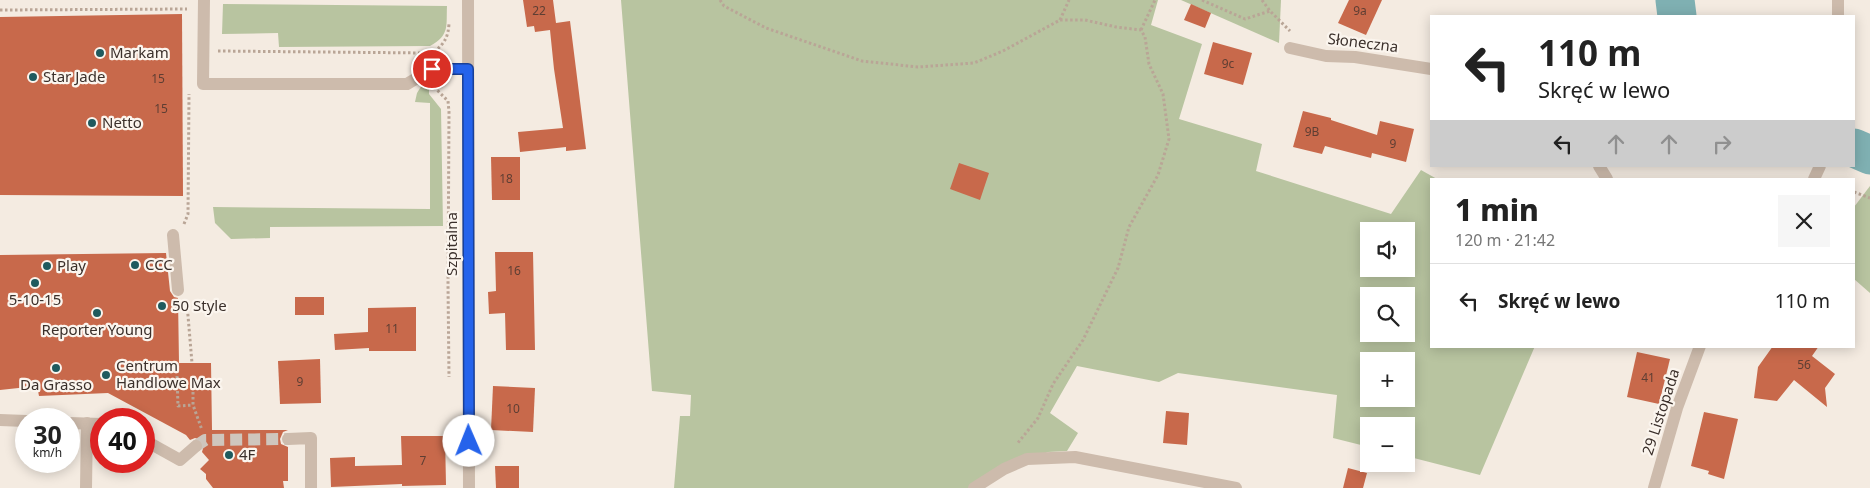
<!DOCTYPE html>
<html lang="pl">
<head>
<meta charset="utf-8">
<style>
	body { margin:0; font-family:"Noto Sans",sans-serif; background:#f6f6f6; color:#222; height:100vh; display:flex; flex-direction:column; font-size:19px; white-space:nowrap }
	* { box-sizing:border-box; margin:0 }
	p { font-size:16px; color:#767676 }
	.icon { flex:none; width:28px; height:28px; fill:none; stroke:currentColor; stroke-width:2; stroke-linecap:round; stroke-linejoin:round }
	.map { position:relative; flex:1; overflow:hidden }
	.panel { position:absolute; left:1430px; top:178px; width:425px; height:170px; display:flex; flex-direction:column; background:#fff; border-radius:0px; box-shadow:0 2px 12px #0003 }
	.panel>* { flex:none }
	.banner { position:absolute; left:1430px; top:15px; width:425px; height:152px; border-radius:0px; box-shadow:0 2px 12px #0003; background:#fff; color:#222; overflow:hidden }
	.fabs { position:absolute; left:1360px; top:222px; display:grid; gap:10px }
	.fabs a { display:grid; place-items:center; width:55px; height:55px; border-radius:0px; background:#fff; box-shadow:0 2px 12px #0003; font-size:25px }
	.speed { position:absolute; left:15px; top:408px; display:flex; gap:10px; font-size:25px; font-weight:700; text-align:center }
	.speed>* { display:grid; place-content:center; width:65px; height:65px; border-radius:50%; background:#fff; box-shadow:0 2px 12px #0003; line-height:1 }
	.speed small { font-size:12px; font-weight:400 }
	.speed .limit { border:8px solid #d22; background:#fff; color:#111 }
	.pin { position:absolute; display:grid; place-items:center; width:42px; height:42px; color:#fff; margin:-21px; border:2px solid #fff; border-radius:50%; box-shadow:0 1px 5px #0007 }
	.me { position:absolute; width:55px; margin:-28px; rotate:359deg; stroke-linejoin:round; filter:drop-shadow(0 0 4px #0008) }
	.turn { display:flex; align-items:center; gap:18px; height:105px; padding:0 25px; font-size:22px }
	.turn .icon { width:65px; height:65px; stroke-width:2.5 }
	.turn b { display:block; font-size:35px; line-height:42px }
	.lanes { display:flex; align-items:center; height:48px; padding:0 25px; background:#0003; justify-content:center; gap:25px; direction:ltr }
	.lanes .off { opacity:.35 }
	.round { display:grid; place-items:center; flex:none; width:52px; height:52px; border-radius:0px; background:#f6f6f6 }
	.headline { display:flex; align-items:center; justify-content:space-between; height:85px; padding:0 25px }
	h1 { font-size:30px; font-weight:800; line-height:38px }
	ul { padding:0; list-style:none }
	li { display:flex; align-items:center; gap:15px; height:75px; padding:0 25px; border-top:1px solid #e0e0e0 }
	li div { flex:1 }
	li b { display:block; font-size:19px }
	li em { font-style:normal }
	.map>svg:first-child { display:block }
	.green { fill:#b8c4a0; fill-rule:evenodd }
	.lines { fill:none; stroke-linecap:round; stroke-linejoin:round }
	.stream { stroke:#7fb0b2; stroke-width:6 }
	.river { stroke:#7fb0b2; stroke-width:39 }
	.building { fill:#c8694b }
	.minor-tunnel { stroke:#cfc6bd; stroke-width:12; stroke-dasharray:12 6; stroke-linecap:butt }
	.path { stroke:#b9a596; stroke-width:3; stroke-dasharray:2.5 2.5; stroke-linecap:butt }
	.minor { stroke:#cdbbac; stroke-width:12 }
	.route-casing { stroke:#184099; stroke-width:12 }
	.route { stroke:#2563eb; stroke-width:9 }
	.poi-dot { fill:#1f5a5e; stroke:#fbf5ee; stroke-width:2 }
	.labels { text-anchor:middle; stroke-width:4.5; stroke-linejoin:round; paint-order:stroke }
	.number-label { font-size:12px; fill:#5e3e33 }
	.street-label { font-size:15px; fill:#3b302b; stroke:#fbf5ee }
	.poi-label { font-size:15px; fill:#3b302b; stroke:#fbf5ee; text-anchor:start }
</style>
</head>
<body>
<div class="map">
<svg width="1870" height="488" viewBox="0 0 1870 488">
	<rect width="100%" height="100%" fill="#f4ebe1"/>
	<!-- green -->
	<g class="green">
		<path d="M 621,0 L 1158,0 L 1151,25 L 1202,44 L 1179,119 L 1262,144 L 1256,171 L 1391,214 L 1421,170 L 1437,179 L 1431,179 L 1431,346 L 1535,346 L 1480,475 L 1406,456 L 1406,426 L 1369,426 L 1369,447 L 1333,438 L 1337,395 L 1178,373 L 1159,382 L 1077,366 L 1050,413 L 1078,433 L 1067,451 L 1048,452 L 969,488 L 674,488 L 680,416 L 690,416 L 691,395 L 652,391 ZM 1369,231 L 1406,231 L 1406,269 L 1369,269 ZM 1369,296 L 1406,296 L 1406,334 L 1369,334 ZM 1369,361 L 1406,361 L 1406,399 L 1369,399 Z"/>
		<polygon points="1181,0 1281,0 1279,43"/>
		<path d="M 223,4 L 447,6 C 446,26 450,35 430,46 L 279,47 L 278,33 L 222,34 Z"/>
		<polygon points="422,85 429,85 429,94 441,109 443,226 270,227 270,238 231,239 215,223 213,207 430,209 430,103 415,102 417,93"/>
		<polygon points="1870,186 1870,293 1854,279 1854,207"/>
	</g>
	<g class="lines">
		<!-- stream -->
		<polyline class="stream" points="1854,160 1862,151"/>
		<!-- river -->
		<g class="river">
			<polyline points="1675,0 1677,16"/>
			<polyline points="1854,148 1870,155"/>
		</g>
	</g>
	<!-- building -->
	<g class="building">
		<polygon points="523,0 553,0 556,23 570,21 586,149 566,151 566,147 520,152 518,132 563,128 554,69 550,30 535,32 534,26 527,27"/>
		<polygon points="1349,0 1382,0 1366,35 1338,23"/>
		<polygon points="1191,4 1211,13 1205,28 1184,20"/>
		<polygon points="182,14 183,196 0,195 0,17"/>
		<polygon points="1213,42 1252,53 1243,85 1204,74"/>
		<polygon points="1303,111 1331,118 1331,120 1377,135 1380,121 1414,129 1406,162 1372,153 1371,158 1325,146 1322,154 1293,147"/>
		<polygon points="491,157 520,157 520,200 492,200"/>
		<polygon points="959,163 989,173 980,200 950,189"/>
		<polygon points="495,252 533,252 535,350 506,350 505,313 489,314 488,292 496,291"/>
		<polygon points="166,253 170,291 174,297 178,298 179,363 211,363 212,430 288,430 283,432 280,439 281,444 288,447 288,481 283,481 284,488 213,488 206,479 206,474 200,469 209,460 202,452 204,445 202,440 195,438 190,440 186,435 108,393 39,396 37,386 0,390 0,255"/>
		<rect x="295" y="297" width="29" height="18"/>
		<polygon points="416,307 416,351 369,351 369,348 335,350 334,334 368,332 368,308"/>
		<polygon points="1773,346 1819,346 1812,356 1835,374 1825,388 1827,407 1794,380 1777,401 1754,398 1758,367"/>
		<polygon points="1637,352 1670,359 1659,404 1627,397"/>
		<polygon points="320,359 321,403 280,404 278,361"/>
		<polygon points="493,386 535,388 533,432 491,430"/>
		<polygon points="1166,411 1189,413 1187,445 1163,443"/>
		<polygon points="1704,412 1738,419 1724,479 1708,474 1709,471 1691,466"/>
		<polygon points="401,436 445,436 446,485 402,486 402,484 331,487 330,458 355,457 355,466 402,465"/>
		<polygon points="495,466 519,466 519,488 496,488"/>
		<polygon points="1348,468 1367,473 1363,488 1343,488"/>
	</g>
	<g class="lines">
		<!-- minor-tunnel -->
		<polyline class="minor-tunnel" points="196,446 205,440 288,439"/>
		<!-- path -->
		<g class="path">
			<polyline points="720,0 724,6 766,28 862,61 918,67 974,63 1003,51 1060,20 1085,20 1116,27 1141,30 1145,37 1149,64 1163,94 1169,139 1158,175 1129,227 1118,268 1083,340 1053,384 1038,418 1017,444"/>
			<polyline points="1202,0 1245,19 1270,11"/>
			<polyline points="1262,0 1270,11 1290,31"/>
			<polyline points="0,10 187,9"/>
			<polyline points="1060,20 1069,0"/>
			<polyline points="1141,30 1155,0"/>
			<polyline points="218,51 425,53"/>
			<path d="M 434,52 C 445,43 448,37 449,24"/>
			<polyline points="434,87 448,101 449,112 448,284 449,377"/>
			<polyline points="1854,192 1870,198"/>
			<polyline points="184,224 188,214 189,94"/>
			<polyline points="187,304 192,363"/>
			<polyline points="177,376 178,406 193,405"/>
			<polyline points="193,377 193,405 202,430"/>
		</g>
		<!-- minor -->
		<g class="minor">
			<polyline points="204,0 203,84 407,84 432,69 468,69"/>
			<polyline points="468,0 469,488"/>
			<polyline points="1838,16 1838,0"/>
			<polyline points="1290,48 1326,56 1355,57 1431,69"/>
			<polyline points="1599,166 1607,179"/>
			<polyline points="1814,179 1820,166"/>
			<polyline points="173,235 178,290"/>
			<polyline points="0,420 26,421"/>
			<polyline points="69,423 101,424"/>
			<polyline points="288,439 311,438 311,488"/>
			<polyline points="144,440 180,460 196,446"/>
			<polyline points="86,488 87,423"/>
			<polyline points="974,488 1004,469 1027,459 1075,457 1236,488"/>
			<polyline points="1654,488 1677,408 1700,346"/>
		</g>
	</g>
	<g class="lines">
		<!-- route casing -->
		<g class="route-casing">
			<polyline id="route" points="432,69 468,69 469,441"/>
		</g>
		<!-- route -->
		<use href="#route" class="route"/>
	</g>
	<!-- markers -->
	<g class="poi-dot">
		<circle cx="100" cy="53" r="5"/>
		<circle cx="33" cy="77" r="5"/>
		<circle cx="92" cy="123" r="5"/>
		<circle cx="135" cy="265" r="5"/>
		<circle cx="47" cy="266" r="5"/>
		<circle cx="35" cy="283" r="5"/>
		<circle cx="162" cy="306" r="5"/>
		<circle cx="97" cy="313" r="5"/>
		<circle cx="56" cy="368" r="5"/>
		<circle cx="106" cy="375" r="5"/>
		<circle cx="229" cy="455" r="5"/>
	</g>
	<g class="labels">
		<!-- number labels -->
		<g class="number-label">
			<text x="539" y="15">22</text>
			<text x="1360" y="15">9a</text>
			<text x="1228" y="68">9c</text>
			<text x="158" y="83">15</text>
			<text x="161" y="113">15</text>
			<text x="1312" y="136">9B</text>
			<text x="1393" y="148">9</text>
			<text x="506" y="183">18</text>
			<text x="514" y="275">16</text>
			<text x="392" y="333">11</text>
			<text x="1804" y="369">56</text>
			<text x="1648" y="382">41</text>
			<text x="300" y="386">9</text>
			<text x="513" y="413">10</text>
			<text x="423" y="465">7</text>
		</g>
		<!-- street labels -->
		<g class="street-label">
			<text transform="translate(1363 43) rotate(7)" y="5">Słoneczna</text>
			<text transform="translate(452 244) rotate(-90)" y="5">Szpitalna</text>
			<text transform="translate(1661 412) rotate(-72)" y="5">29 Listopada</text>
		</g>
		<!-- poi labels -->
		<g class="poi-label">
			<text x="110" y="58">Markam</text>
			<text x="43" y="82">Star Jade</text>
			<text x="102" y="128">Netto</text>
			<text x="145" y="270">CCC</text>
			<text x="57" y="271">Play</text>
			<text x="35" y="305" text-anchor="middle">5-10-15</text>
			<text x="172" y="311">50 Style</text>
			<text x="97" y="335" text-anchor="middle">Reporter Young</text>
			<text x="116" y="371">Centrum<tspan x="116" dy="17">Handlowe Max</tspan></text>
			<text x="56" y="390" text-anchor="middle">Da Grasso</text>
			<text x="239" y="460">4F</text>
		</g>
	</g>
</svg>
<div class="fabs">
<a><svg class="icon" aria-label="sound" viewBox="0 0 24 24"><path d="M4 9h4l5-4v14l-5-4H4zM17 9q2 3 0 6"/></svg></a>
<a><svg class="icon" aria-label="search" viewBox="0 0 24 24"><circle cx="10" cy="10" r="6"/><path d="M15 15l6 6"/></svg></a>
<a>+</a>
<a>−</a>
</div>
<div class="speed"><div>30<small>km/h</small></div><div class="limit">40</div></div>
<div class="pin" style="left:432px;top:69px;background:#d93025"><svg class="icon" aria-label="arrive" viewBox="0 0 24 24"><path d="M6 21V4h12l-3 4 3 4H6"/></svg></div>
<svg class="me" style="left:469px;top:441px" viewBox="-20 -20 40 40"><circle r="19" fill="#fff"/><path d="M0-13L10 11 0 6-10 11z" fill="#2563eb"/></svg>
<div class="banner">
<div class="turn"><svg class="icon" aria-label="left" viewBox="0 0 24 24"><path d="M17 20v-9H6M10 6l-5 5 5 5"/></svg><div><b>110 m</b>Skręć w lewo</div></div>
<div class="lanes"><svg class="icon" aria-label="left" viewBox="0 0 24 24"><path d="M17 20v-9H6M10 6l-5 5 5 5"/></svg><svg class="icon off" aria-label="ahead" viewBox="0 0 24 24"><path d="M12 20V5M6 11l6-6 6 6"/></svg><svg class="icon off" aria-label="ahead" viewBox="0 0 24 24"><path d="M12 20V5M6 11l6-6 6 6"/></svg><svg class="icon off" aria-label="right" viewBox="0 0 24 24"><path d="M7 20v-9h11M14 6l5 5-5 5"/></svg></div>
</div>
<section class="panel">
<div class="headline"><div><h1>1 min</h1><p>120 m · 21:42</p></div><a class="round"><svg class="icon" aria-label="close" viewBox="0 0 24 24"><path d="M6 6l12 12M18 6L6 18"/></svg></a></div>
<ul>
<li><svg class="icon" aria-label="left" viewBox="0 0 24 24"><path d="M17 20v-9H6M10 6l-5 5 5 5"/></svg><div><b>Skręć w lewo</b></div><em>110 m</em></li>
</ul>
</section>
</div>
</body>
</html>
